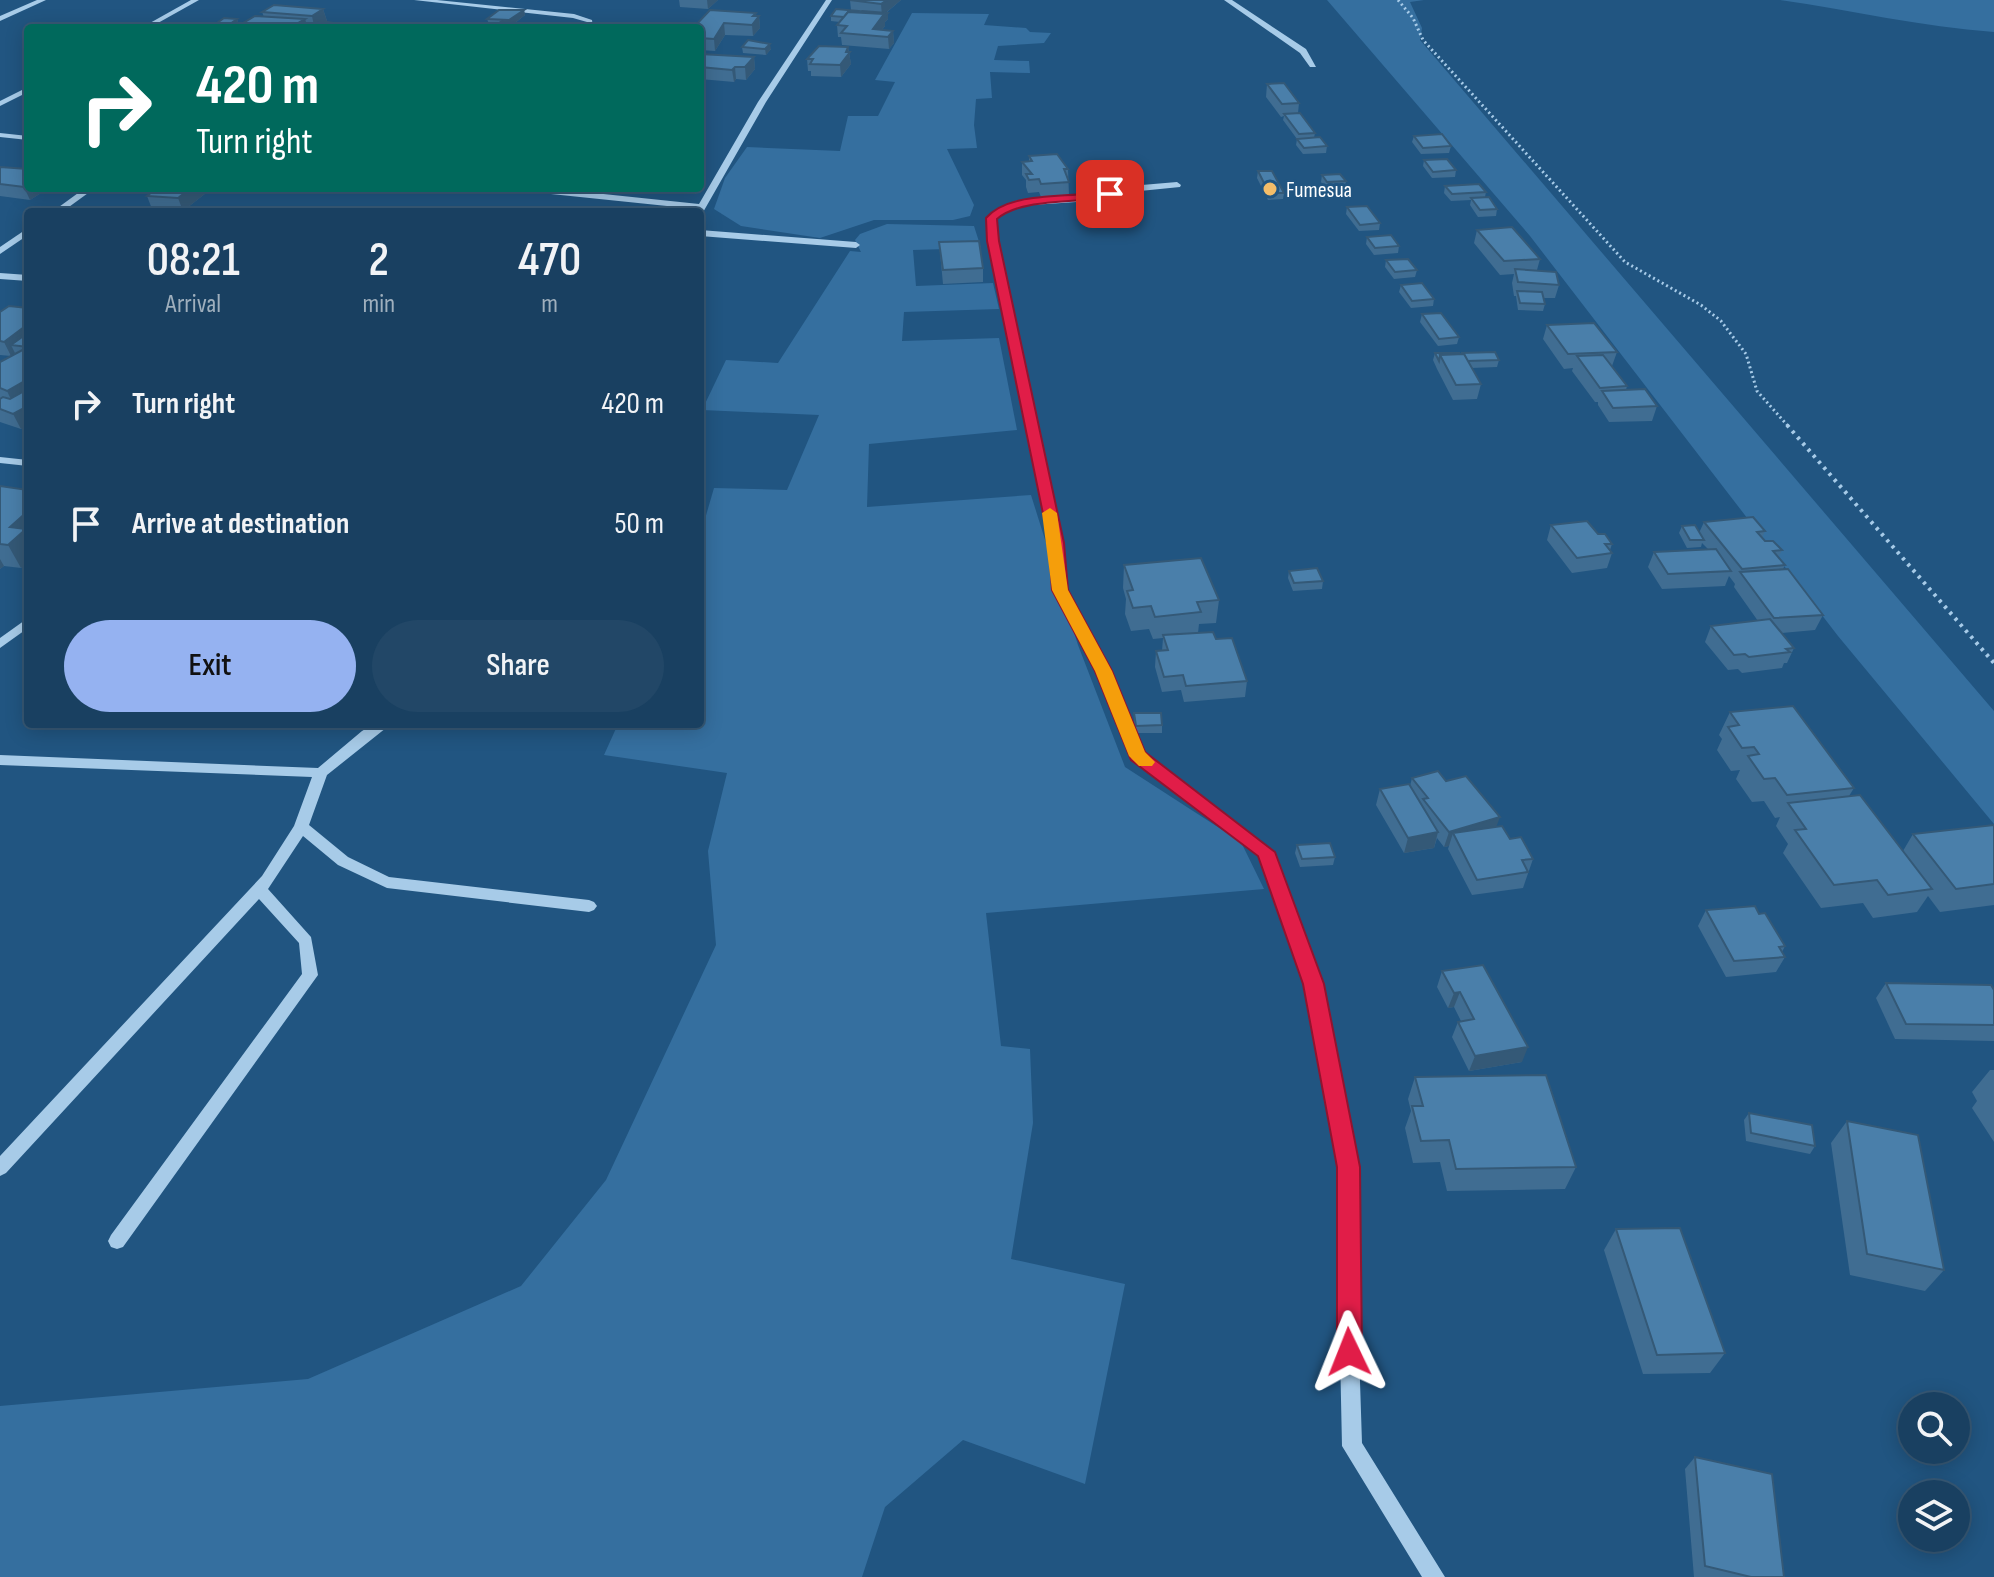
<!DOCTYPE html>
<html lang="en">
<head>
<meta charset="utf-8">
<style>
	body { margin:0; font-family:"Sofia Sans Condensed",sans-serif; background:#224767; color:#f1f3f6; height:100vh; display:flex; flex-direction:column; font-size:30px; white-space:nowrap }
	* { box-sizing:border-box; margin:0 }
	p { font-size:26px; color:#9fafbd }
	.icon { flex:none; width:44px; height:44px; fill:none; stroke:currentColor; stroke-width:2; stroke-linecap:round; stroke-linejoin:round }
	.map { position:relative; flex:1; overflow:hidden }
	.details { position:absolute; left:24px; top:208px; width:680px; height:520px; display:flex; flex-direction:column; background:#194061; border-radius:8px; box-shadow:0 4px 20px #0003,0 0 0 2px #375976 }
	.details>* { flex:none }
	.hud { position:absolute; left:24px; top:24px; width:680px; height:168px; border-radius:8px; box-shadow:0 4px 20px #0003,0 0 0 2px #375976; background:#00695c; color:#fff; overflow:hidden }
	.controls { position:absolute; left:1898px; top:1392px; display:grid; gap:16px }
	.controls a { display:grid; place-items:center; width:72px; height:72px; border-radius:50%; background:#194061; box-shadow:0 4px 20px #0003,0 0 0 2px #375976; font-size:40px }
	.pin { position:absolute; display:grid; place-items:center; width:68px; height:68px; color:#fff; margin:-34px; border-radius:16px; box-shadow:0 4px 12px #0006 }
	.me { position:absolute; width:88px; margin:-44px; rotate:358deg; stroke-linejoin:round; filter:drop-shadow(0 0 6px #0008) }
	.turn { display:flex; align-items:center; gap:28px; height:168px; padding:0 40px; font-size:36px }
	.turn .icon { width:104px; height:104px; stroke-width:2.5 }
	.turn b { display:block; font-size:56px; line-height:68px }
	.eta { display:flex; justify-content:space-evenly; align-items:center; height:136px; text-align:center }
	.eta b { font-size:48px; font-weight:600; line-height:56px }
	.primary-button { display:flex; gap:16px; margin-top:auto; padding:16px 40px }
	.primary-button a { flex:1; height:92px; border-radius:48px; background:#95b2f1; color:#111; font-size:32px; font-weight:600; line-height:92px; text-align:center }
	.primary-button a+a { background:#224767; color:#f1f3f6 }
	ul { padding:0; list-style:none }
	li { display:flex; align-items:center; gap:24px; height:120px; padding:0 40px }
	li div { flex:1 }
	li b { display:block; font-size:30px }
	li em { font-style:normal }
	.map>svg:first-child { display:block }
	.green { fill:#356f9f }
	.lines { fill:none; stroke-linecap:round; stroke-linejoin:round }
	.path-far1 { stroke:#a7cbe8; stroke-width:3; stroke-dasharray:2 3; stroke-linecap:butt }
	.path { stroke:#a7cbe8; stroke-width:4; stroke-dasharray:3 5; stroke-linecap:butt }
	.minor { fill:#a7cbe8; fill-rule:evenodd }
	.wall { fill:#406d92 }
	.shaded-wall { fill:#345977 }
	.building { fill:#4a7faa; stroke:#345977; stroke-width:2 }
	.route { fill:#e11d48; stroke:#92132f; stroke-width:2 }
	.slow { fill:#f59e0b }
	.poi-dot { fill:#f4bd69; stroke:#215581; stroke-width:3 }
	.labels { text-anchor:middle; stroke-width:6; stroke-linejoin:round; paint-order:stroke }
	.far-poi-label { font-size:22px; fill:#fff; stroke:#215581; text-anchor:start }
</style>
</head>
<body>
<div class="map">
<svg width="1994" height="1577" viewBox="0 0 1994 1577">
	<rect width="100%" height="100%" fill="#215581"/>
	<!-- green -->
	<g class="green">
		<polygon points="1327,0 1424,0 1410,2 1422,28 1420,40 1994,711 1994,824 1838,636 1530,236"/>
		<path d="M 1780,0 L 1994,0 L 1994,32 C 1922,27 1851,10 1780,0 Z"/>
		<polygon points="912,13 989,14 984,25 1026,28 1030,32 1051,33 1044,43 998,46 994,60 1029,61 1030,73 990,72 992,98 976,99 974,125 977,148 947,149 974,205 970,216 953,220 874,220 820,238 741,226 714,209 725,178 747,147 840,151 848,116 878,116 895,82 875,80"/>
		<polygon points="887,224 974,226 981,248 913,250 916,286 993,283 999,309 904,312 902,341 999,338 1017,430 869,444 867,507 1031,495 1078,645 1125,767 1241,842 1264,889 986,913 1001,1046 1030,1049 1033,1123 1011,1259 1125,1284 1085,1484 963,1440 885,1507 862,1577 0,1577 0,1406 308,1379 521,1286 606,1180 716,945 708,851 727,773 604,755 618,724 700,724 700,536 714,488 787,490 819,415 702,410 726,360 778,363 850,251 861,252 855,240 860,234"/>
	</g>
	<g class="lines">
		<!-- path-far1 -->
		<polyline class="path-far1" points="1398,0 1413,18 1423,40 1625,262 1701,305 1721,321 1746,354 1757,391 1789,427"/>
		<!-- path -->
		<polyline class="path" points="1787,425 1994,663"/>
		<!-- minor -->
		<g class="minor">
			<polygon points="37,0 46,0 0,21 0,16"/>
			<polygon points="191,0 199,0 149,28 141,28"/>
			<polygon points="414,0 437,0 574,14 592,20 593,28 587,28 587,22 573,18"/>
			<polygon points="826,0 832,0 766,102 702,214 695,212 696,209 522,191 518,188 546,188 699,204 758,102"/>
			<polygon points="1224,0 1232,0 1306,49 1316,67 1310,67 1300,53"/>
			<polygon points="28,87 28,92 0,106 0,101"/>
			<polygon points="0,133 28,136 28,140 0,137"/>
			<polygon points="1177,182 1181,185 1180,187 1130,192 1091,201 1017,206 995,219 997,241 1062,543 1066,590 1110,671 1144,753 1273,852 1321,984 1357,1167 1356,1258 1362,1443 1445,1577 1422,1577 1342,1446 1338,1258 1339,1167 1305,984 1260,855 1133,759 1098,671 1054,590 1050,543 989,241 987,218 1015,201 1091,195 1130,186"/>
			<polygon points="85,188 95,188 62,212 52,212"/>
			<polygon points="28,228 28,235 0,254 0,247"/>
			<polygon points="700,230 856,242 860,245 856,248 700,236"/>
			<polygon points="0,273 28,275 28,281 0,279"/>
			<polygon points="0,457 28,460 28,466 0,463"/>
			<polygon points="28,618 28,628 0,648 0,638"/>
			<polygon points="374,724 391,724 327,775 309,825 348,857 389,877 589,900 594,902 597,906 594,910 589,912 387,888 338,865 303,836 268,889 311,937 318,975 123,1247 117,1249 111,1247 108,1241 111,1235 302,974 299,943 259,899 6,1173 0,1176 0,1156 262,876 294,826 312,777 0,765 0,755 318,768 362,731"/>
		</g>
	</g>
	<!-- wall -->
	<g class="wall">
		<polygon points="679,0 718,0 708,9 680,7"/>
		<polygon points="850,0 901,0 886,13 888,13 888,19 885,22 885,26 882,30 893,31 894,43 889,49 842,45 841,37 838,37 837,25 840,22 831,21 831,16 851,10"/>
		<polygon points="323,9 327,21 325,22 335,28 239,28 238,26 235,28 219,28 217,23 237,19 239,25 264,17 262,12"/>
		<polygon points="524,10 525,15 515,23 546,27 546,28 469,28 489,24 487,19"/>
		<polygon points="756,13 756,16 759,16 760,28 753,36 725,35 715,51 700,50 700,28"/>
		<polygon points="742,47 771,49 766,55 743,53"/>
		<polygon points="848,47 851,64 841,77 811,76 811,71 808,71 807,59"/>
		<polygon points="700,54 754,57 755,69 746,80 736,79 734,82 700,79"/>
		<polygon points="1267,84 1299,103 1298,113 1315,133 1314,138 1327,146 1326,153 1303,154 1296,145 1297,139 1283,120 1284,116 1281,117 1266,97"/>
		<polygon points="1414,136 1451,146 1449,153 1421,154 1412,142"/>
		<polygon points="1029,156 1068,169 1069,195 1041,197 1039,192 1028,193 1026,187 1026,180 1022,175 1022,162 1029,161"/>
		<polygon points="1424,160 1456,170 1455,177 1432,178 1423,166"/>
		<polygon points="0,167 28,188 49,188 30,200 0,196"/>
		<polygon points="1258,171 1284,193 1283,199 1268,200 1257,178"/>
		<polygon points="1322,175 1346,181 1345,188 1326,189 1321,182"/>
		<polygon points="1445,186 1486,192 1485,197 1497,209 1496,216 1478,217 1470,205 1471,200 1451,201 1444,193"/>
		<polygon points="153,188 204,188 206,193 183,211 152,209 147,196 154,190"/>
		<polygon points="1347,207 1380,223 1379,230 1359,231 1346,214"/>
		<polygon points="1477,230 1540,259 1537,270 1559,285 1555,298 1543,298 1545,304 1543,311 1518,310 1516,296 1514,296 1512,283 1514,274 1500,275 1474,243"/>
		<polygon points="1367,237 1399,246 1398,253 1374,255 1366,244"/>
		<polygon points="939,242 983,268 983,282 943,284"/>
		<polygon points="1386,260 1417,270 1415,277 1394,279 1385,267"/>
		<polygon points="1401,285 1434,299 1433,306 1411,308 1399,292"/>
		<polygon points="28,308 28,425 21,429 0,422 0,362 11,356 0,355 0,312"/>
		<polygon points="1422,314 1459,337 1457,344 1438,346 1420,322"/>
		<polygon points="1547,325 1617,352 1612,366 1627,386 1626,390 1657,406 1652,421 1609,422 1598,405 1598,402 1595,402 1572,371 1573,368 1564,369 1543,339"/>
		<polygon points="1435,353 1459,354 1499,360 1497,367 1471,368 1481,384 1477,399 1453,400 1437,369 1433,360"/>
		<polygon points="0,486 28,490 28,561 21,568 4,566 0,569"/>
		<polygon points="1704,522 1765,531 1762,538 1765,541 1782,550 1778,558 1785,565 1783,569 1823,615 1815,630 1782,633 1794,648 1787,663 1784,663 1782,668 1742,673 1738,669 1728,670 1705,642 1711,626 1758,621 1734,587 1735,584 1729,576 1725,586 1662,589 1648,567 1654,552 1708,549 1702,543 1701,547 1687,548 1679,533 1682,526 1699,533"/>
		<polygon points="1551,525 1598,534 1612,544 1610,550 1612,553 1607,568 1572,573 1547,540"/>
		<polygon points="1124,565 1219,600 1216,623 1199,624 1198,633 1216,639 1247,681 1245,697 1184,702 1181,690 1162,692 1155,667 1156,651 1162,651 1163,638 1153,639 1149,629 1131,631 1125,614 1126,599 1123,588"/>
		<polygon points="1289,571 1323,581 1322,589 1293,591 1288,578"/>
		<polygon points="1730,712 1854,788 1849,796 1903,851 1913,834 1994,825 1994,905 1940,912 1928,896 1917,912 1873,918 1863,903 1821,908 1783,853 1788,844 1776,826 1780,817 1775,818 1764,801 1752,802 1736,779 1740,770 1731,771 1717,750 1722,739 1719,735"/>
		<polygon points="1134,713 1162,725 1162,733 1136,733 1134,721"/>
		<polygon points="1412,778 1446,781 1510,839 1533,859 1523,888 1472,895 1448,849 1449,846 1444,847 1437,838 1434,848 1404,853 1376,805 1380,789 1410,786"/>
		<polygon points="1297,845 1335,857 1333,865 1300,867 1295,853"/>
		<polygon points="1706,910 1759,914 1785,946 1782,952 1785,957 1776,972 1726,977 1698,926"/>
		<polygon points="1442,971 1522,1062 1469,1071 1452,1037 1458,1022 1461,1021 1454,1007 1448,1008 1437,987"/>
		<polygon points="1886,983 1994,990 1994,1041 1895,1039 1876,998"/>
		<polygon points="1990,1070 1994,1070 1994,1142 1972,1108 1977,1101 1972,1092"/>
		<polygon points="1415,1077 1576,1167 1565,1189 1447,1191 1440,1162 1413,1163 1405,1128 1411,1111 1408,1099"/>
		<polygon points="1749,1113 1815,1146 1810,1154 1746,1141 1744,1120"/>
		<polygon points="1847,1121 1944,1270 1925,1291 1850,1275 1831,1143"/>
		<polygon points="1616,1229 1725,1353 1710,1373 1643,1374 1604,1250"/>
		<polygon points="1695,1457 1784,1577 1694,1577 1685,1469"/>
	</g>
	<!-- shaded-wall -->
	<g class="shaded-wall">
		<polygon points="707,0 718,0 708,9"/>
		<polygon points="887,0 901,0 882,16 881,4"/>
		<polygon points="323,9 327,21 317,27 314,26 312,16"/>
		<polygon points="524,10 525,15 511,26 509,20"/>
		<polygon points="756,13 757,19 759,16 760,28 753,36 752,25 753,16"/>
		<polygon points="888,13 888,19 885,22 885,26 877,36 873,29 884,14"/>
		<polygon points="237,19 239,25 235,28 232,28 230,24"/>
		<polygon points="305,19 308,28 289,28"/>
		<polygon points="334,23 335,28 325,28"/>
		<polygon points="724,23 725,35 715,51 714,39"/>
		<polygon points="893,31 894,43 889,49 888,37"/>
		<polygon points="770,44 771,49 766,55 765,49"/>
		<polygon points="848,47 851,64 841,77 840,65"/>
		<polygon points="754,57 755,69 746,80 745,67"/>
		<polygon points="735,67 736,79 734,82 732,70"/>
		<polygon points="28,184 28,188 49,188 30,200 24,187"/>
		<polygon points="191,188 204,188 206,193 183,211 178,198"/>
		<polygon points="28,324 28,343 22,337 19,337 24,346 11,345 15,353 11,356 4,342"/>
		<polygon points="28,379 28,425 21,429 13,414 17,412 7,391"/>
		<polygon points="28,511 28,561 21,568 8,545 10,527"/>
		<polygon points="0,559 4,566 0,569"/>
		<polygon points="1500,817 1494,833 1453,833 1449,846 1444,847 1449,832"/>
		<polygon points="1438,832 1434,848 1404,853 1408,838"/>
		<polygon points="1460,992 1454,1007 1448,1008 1454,993"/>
		<polygon points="1528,1047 1522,1062 1469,1071 1475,1056"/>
	</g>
	<!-- building -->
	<g class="building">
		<polygon points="850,0 887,0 881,4"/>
		<polygon points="274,5 323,9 312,16 262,12"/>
		<polygon points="836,9 859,11 858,12 848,12 844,17 831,16"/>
		<polygon points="499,10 524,10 509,20 487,19"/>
		<polygon points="710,10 756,13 753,16 759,16 752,25 724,23 714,39 700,38 700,28 693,28"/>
		<polygon points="862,11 888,13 885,16 884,14 860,13"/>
		<polygon points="848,12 884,14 873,29 893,31 888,37 841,33 847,26 837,25"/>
		<polygon points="255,16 305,19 289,28 260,28 238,26"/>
		<polygon points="224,18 237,19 230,24 217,23"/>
		<polygon points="321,21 334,23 325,28 312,26"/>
		<polygon points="502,21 546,27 544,28 469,28 476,23 496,25"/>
		<polygon points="748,40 770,44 765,49 742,47"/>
		<polygon points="819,46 848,47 846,52 850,52 840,65 810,64 813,59 807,59"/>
		<polygon points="700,54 754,57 745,67 735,67 732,70 700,67"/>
		<polygon points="1284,83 1299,103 1282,104 1267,84"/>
		<polygon points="1300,113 1315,133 1299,134 1284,114"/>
		<polygon points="1442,134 1451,146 1423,148 1414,136"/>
		<polygon points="1320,137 1327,146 1304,148 1297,139"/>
		<polygon points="1057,154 1068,169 1064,169 1069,182 1041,184 1039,179 1029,180 1026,174 1032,174 1022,162 1032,161 1029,156"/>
		<polygon points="1447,159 1456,170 1433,172 1424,160"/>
		<polygon points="0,167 28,169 28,184 24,187 0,184"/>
		<polygon points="1258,171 1272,171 1284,193 1269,193"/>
		<polygon points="1340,174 1346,181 1327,182 1322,175"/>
		<polygon points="1479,184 1486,192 1452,194 1445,186"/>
		<polygon points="157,188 191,188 178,198 147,196"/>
		<polygon points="1489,197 1497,209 1480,210 1471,198"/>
		<polygon points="1367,206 1380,223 1360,225 1347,207"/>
		<polygon points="1512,227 1540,259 1504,261 1477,230"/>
		<polygon points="1391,235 1399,246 1375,248 1367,237"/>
		<polygon points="979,241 983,268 943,270 939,242"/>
		<polygon points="1408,259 1417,270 1395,272 1386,260"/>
		<polygon points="1515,269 1556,272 1559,285 1518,282"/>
		<polygon points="1422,283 1434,299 1412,301 1401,285"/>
		<polygon points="1517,291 1542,292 1545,304 1520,303"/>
		<polygon points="9,306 28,308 28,324 4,342 0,341 0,312"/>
		<polygon points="1441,313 1459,337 1439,339 1422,314"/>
		<polygon points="1594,323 1617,352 1568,354 1547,325"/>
		<polygon points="28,332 28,347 11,345 22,337 19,337"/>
		<polygon points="28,347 28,379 7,391 0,388 0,362"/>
		<polygon points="1495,352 1499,360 1467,361 1464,354 1461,353"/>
		<polygon points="1435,353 1459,353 1459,354 1440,355 1439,361"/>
		<polygon points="1464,354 1481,384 1456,385 1440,355"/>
		<polygon points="1603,355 1627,386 1600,388 1577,356"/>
		<polygon points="28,389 28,406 13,414 0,409 0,399 3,397 10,399"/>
		<polygon points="1645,389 1657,406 1613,408 1602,391"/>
		<polygon points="0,486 28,490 28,511 10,527 26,529 8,545 0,544"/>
		<polygon points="1753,517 1765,531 1757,532 1765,541 1773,541 1782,550 1773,551 1785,565 1742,569 1704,522"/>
		<polygon points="1587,521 1598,534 1605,534 1612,544 1605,544 1612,553 1577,558 1551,525"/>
		<polygon points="1695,525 1704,540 1690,540 1682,526"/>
		<polygon points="1716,549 1731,571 1668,574 1654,552"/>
		<polygon points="1201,558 1219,600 1197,602 1201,612 1155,617 1151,606 1133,608 1127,591 1133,590 1124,565"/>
		<polygon points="1317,568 1323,581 1294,583 1289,571"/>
		<polygon points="1788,569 1823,615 1774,618 1740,572"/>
		<polygon points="1770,619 1794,648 1786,649 1790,652 1749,657 1745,654 1734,655 1711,626"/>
		<polygon points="1213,632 1216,639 1232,638 1247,681 1186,686 1183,675 1164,677 1156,651 1168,650 1163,635"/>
		<polygon points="1793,706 1854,788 1787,795 1775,778 1764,779 1748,756 1759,754 1754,747 1742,748 1728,727 1739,725 1730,712"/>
		<polygon points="1134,713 1161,713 1162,725 1136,726"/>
		<polygon points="1438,771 1446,781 1466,776 1500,817 1449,832 1423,799 1428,798 1412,778"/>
		<polygon points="1409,784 1438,832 1408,838 1380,789"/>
		<polygon points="1860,795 1932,889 1888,895 1877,880 1834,885 1795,830 1806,829 1788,803"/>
		<polygon points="1994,825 1994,884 1956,889 1913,834"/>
		<polygon points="1502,826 1510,839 1521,837 1533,859 1522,860 1528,872 1477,880 1453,833"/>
		<polygon points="1330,843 1335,857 1302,859 1297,845"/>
		<polygon points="1755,906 1759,914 1765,913 1785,946 1779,947 1785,957 1734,961 1706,910"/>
		<polygon points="1483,965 1528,1047 1475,1056 1458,1022 1474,1019 1460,992 1454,993 1442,971"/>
		<polygon points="1886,983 1991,985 1994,990 1994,1025 1906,1024"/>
		<polygon points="1546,1075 1576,1167 1456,1169 1449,1140 1421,1141 1412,1106 1423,1106 1415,1077"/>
		<polygon points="1749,1113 1812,1125 1815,1146 1751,1133"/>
		<polygon points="1847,1121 1918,1135 1944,1270 1867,1254"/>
		<polygon points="1680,1228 1725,1353 1657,1355 1616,1229"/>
		<polygon points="1695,1457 1772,1474 1784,1577 1751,1577 1705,1566"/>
	</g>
	<!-- route -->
	<path class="route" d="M 1110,190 L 1115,194 L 1114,196 C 1080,204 1022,197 997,219 L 999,241 L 1064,543 L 1068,590 L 1112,671 L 1145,752 L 1275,852 L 1324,984 L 1360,1167 L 1362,1352 L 1358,1361 L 1349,1364 L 1341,1361 L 1337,1352 L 1337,1167 L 1303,984 L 1258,856 L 1131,760 L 1095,671 L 1052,590 L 1049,543 L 987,241 L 986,218 C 1012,189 1072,200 1110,190 Z"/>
	<!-- slow -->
	<polygon class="slow" points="1050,508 1057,513 1068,590 1112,671 1145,752 1155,762 1152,766 1139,766 1129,756 1095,671 1052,590 1042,513"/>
	<!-- markers -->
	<circle class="poi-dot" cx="1270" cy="189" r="8"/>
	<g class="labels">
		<!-- far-poi labels -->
		<g class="far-poi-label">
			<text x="1286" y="197">Fumesua</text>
		</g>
	</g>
</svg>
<div class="controls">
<a><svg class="icon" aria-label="search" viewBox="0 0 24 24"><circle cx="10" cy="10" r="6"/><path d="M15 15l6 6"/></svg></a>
<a><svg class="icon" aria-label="layers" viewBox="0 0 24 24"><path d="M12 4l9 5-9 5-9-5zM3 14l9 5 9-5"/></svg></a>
</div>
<div class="pin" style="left:1110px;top:194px;background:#d93025"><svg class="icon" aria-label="arrive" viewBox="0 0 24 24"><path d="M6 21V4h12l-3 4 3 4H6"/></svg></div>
<svg class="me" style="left:1349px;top:1352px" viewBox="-20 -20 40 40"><path d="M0-17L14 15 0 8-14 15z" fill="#e11d48" stroke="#fff" stroke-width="4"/></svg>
<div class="hud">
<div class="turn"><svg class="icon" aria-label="right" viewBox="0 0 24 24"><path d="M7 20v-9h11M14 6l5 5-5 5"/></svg><div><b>420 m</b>Turn right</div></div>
</div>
<section class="details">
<div class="eta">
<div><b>08:21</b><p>Arrival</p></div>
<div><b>2</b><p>min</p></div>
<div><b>470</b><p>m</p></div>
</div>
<ul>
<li><svg class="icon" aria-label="right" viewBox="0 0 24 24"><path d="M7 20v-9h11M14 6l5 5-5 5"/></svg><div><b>Turn right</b></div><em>420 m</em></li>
<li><svg class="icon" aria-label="arrive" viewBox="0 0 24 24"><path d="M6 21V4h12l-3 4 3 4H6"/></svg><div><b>Arrive at destination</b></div><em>50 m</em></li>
</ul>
<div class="primary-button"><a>Exit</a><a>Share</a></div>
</section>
</div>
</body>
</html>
